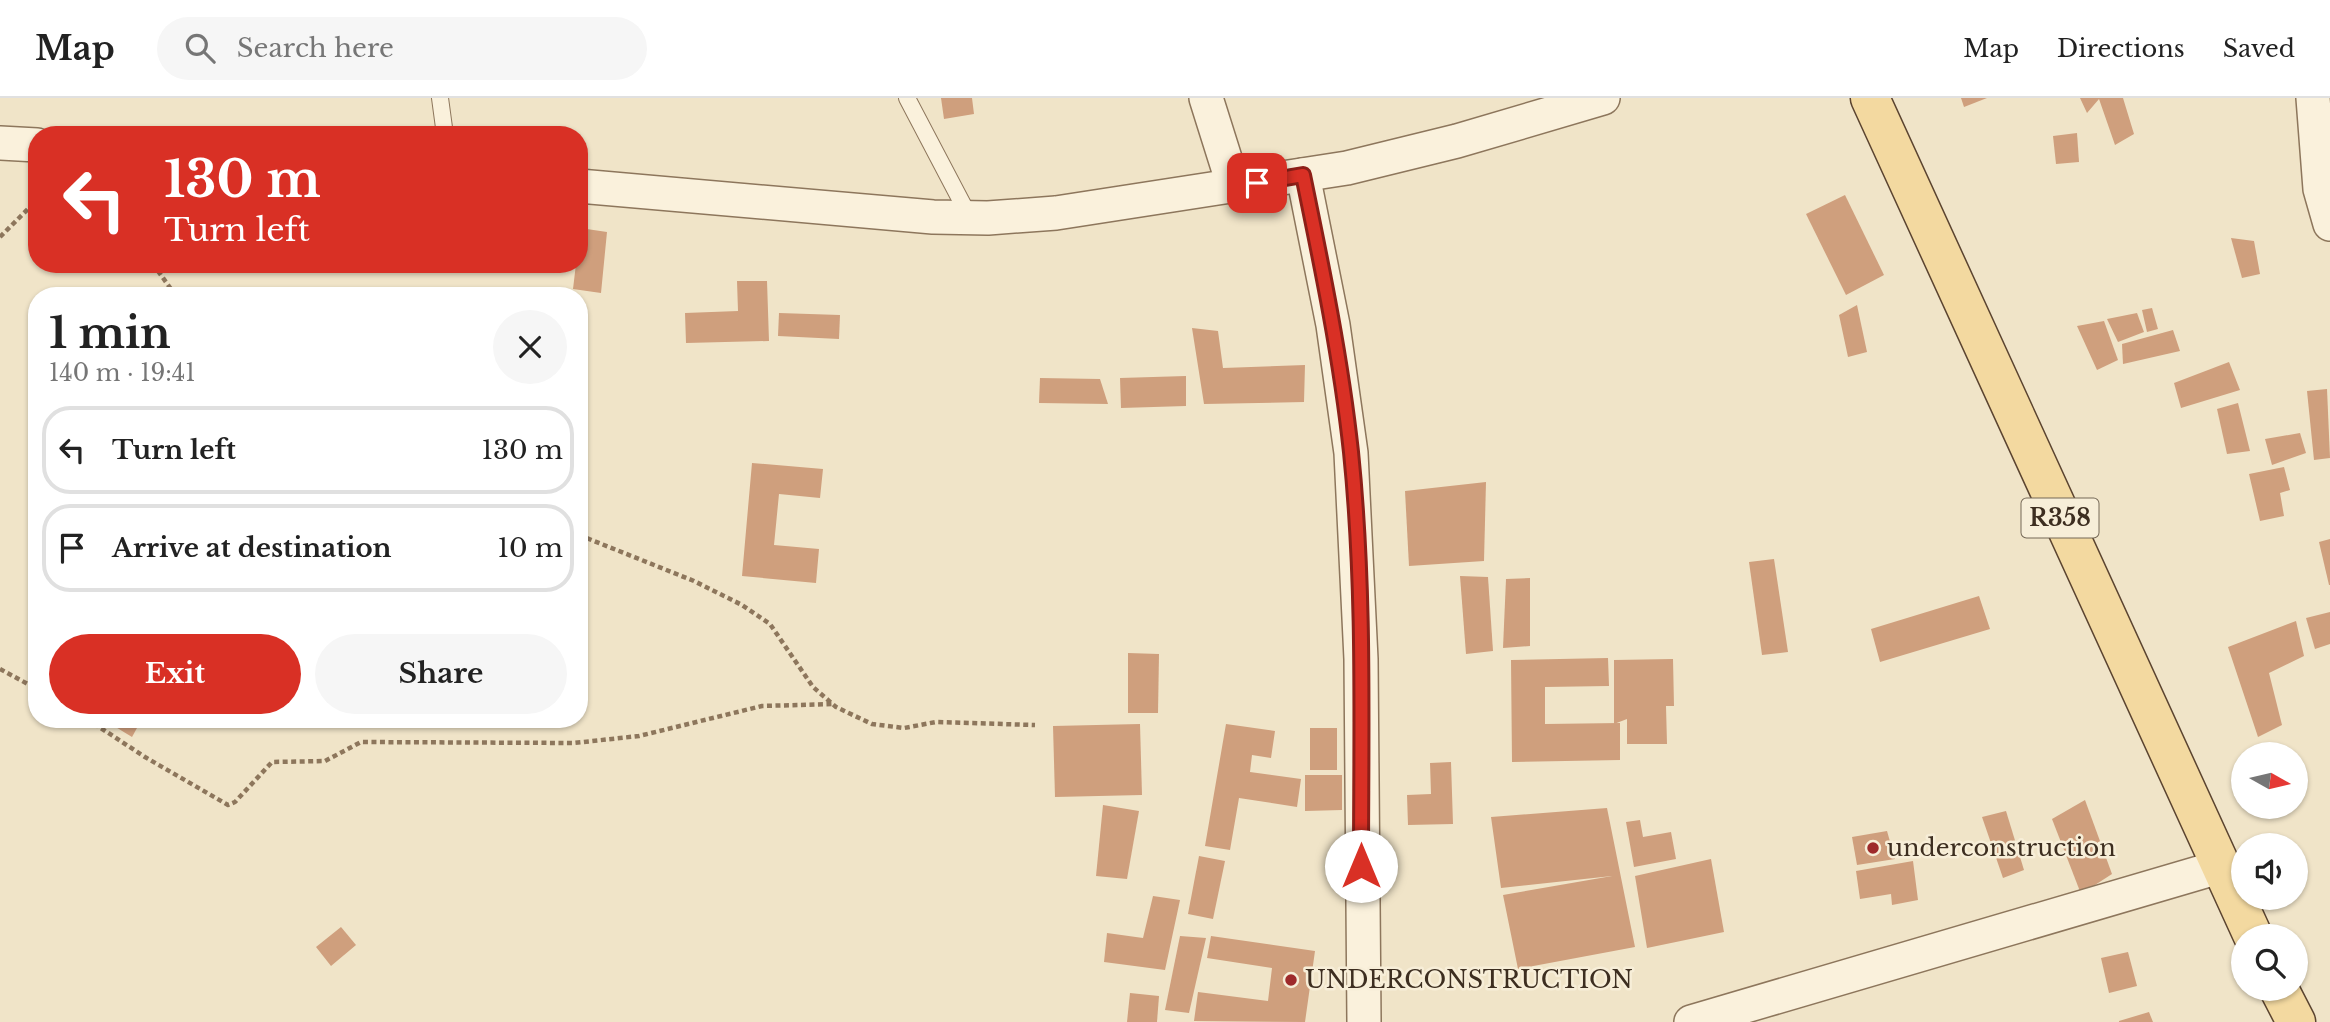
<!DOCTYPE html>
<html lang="en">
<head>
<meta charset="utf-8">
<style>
	body { margin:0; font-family:"Libre Baskerville",serif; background:#f6f6f6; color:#222; height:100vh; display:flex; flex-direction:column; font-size:26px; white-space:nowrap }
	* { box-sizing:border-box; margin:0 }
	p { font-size:23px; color:#767676 }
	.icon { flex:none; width:38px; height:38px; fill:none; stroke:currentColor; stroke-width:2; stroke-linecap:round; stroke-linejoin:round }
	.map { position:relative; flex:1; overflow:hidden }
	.panel { position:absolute; left:28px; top:189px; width:560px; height:441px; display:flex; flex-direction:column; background:#fff; border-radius:28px; box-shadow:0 2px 5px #0004 }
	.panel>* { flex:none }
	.hud { position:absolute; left:28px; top:28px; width:560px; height:147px; border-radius:28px; box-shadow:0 2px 5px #0004; background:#d93025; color:#fff; overflow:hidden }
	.needle { width:46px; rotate:98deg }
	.buttons { position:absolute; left:2231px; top:644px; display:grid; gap:14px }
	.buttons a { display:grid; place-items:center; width:77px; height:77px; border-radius:50%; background:#fff; box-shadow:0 2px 5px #0004; font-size:35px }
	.pin { position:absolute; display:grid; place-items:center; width:60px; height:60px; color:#fff; margin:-30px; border-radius:14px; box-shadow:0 4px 10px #0006 }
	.me { position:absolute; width:77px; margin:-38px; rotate:0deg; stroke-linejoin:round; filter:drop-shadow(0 0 5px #0008) }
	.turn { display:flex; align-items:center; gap:24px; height:147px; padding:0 21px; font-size:32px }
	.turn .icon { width:91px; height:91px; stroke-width:2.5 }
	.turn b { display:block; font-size:49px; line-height:60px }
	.round { display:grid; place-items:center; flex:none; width:74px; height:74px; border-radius:37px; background:#f6f6f6 }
	.summary { display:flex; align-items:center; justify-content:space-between; height:119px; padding:0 21px }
	h1 { font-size:42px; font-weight:800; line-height:52px }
	.action { display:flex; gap:14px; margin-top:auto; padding:14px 21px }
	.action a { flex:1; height:80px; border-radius:42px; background:#d93025; color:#fff; font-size:28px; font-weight:800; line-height:80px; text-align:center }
	.action a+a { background:#f6f6f6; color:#222 }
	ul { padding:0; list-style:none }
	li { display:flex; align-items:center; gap:21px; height:88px; margin:0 14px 10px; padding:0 7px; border:4px solid #e0e0e0; border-radius:28px }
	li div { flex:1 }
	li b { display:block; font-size:26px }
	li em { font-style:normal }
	header { display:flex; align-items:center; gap:42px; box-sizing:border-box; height:98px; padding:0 35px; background:#fff; border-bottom:2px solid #e0e0e0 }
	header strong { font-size:33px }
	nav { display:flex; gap:38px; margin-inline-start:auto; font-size:24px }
	.search { width:490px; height:63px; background:#f6f6f6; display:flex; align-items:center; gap:18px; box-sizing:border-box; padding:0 24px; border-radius:38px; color:#767676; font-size:26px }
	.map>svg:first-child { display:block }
	.building { fill:#cf9f7d }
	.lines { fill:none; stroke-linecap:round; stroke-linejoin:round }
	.service-casing { stroke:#8d765c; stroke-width:18 }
	.minor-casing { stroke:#8d765c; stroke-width:36 }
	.primary-casing { stroke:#5b4430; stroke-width:41 }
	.path { stroke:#8d765c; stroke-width:4.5; stroke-dasharray:5 3.5; stroke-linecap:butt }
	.service { stroke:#faf1dc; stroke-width:16 }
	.minor { stroke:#faf1dc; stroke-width:33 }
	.primary { stroke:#f3d9a0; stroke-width:38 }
	.route-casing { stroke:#8d1f18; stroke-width:18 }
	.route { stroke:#d93025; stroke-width:12 }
	.poi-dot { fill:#9e2a2b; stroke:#f7eed8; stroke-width:2.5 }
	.labels { text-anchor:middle; stroke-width:5; stroke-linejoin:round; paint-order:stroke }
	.shield { fill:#f7eed8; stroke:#756857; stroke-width:2 }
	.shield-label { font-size:23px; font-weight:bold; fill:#3d2e20 }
	.poi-label { font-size:24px; fill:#3d2e20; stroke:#f7eed8; text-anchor:start }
</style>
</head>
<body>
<header>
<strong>Map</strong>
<div class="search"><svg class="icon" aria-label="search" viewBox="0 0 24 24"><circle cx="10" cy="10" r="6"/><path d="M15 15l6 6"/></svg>Search here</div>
<nav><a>Map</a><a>Directions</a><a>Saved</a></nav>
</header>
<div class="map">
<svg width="2330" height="924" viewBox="0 0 2330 924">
	<rect width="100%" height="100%" fill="#f0e4c8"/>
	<!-- building -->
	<g class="building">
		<polygon points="941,0 972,0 974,16 944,21"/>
		<polygon points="1961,0 1987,0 1964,9"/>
		<polygon points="2080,0 2123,0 2134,36 2115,47 2099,1 2087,15"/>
		<polygon points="2077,35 2079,64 2056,66 2053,38"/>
		<polygon points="1845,97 1884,177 1846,197 1806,116"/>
		<polygon points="580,130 607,134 601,195 573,191 576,166 579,166"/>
		<polygon points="2231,140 2254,143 2260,176 2242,180"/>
		<polygon points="737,183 767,183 769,243 686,245 685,215 738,213"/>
		<polygon points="1857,207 1867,254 1848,259 1839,217"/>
		<polygon points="2152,210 2158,231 2147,234 2142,212"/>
		<polygon points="779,215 840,217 839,241 778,238"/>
		<polygon points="2137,215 2144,234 2118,244 2107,221"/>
		<polygon points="2104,223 2118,262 2097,272 2077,228"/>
		<polygon points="1192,230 1218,233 1223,270 1305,267 1304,304 1204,306"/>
		<polygon points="2173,232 2180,253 2123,266 2122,246"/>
		<polygon points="2229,264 2240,292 2181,310 2174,285"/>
		<polygon points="1186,278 1186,308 1121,310 1120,280"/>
		<polygon points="1040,280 1100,281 1108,306 1039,305"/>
		<polygon points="2327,291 2330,360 2314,362 2307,293"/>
		<polygon points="2238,305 2250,353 2227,356 2217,311"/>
		<polygon points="2300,335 2306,355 2272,367 2265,341"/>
		<polygon points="752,365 823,371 820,400 779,396 774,447 819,451 816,485 742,478"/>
		<polygon points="2284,369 2290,392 2280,395 2284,418 2260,423 2249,376"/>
		<polygon points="1486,384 1484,463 1409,468 1405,393"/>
		<polygon points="2330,441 2330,487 2329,487 2319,444"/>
		<polygon points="1774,461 1788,554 1762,557 1749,464"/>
		<polygon points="1460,478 1488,479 1493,553 1466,556"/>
		<polygon points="1530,480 1530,548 1503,550 1506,481"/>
		<polygon points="1979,498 1990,531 1880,564 1871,531"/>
		<polygon points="2330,514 2330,546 2315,551 2306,520"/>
		<polygon points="2296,523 2304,558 2269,575 2282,627 2258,639 2228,549"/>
		<polygon points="1128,555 1159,556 1158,615 1128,615"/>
		<polygon points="1608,560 1609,588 1545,589 1545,626 1620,625 1620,662 1512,664 1511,562"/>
		<polygon points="1673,561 1674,608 1666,608 1667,646 1627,646 1627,621 1614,626 1614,562"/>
		<polygon points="118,621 142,621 132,639 114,628"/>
		<polygon points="1140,626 1142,697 1055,699 1053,628"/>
		<polygon points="1226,626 1275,633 1271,660 1252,657 1250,674 1301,681 1297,709 1239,700 1230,752 1205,748"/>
		<rect x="1310" y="630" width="27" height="42"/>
		<polygon points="1451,664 1453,726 1408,727 1407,697 1431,696 1430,665"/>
		<polygon points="1305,677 1342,677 1342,712 1305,713"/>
		<polygon points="2085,702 2112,776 2081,796 2052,721"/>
		<polygon points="1103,707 1139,713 1127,781 1096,778"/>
		<polygon points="1607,710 1635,849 1518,871 1503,797 1612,778 1501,790 1491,719"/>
		<polygon points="2006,713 2024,772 2003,780 1982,719"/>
		<polygon points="1640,722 1643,739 1671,734 1676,761 1634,769 1626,724"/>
		<polygon points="1887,733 1895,761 1857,767 1852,739"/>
		<polygon points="1199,758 1225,763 1213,821 1188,816"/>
		<polygon points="1711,761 1724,834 1647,850 1635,778"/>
		<polygon points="1913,763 1918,802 1892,807 1891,796 1860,801 1856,773"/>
		<polygon points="1153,798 1180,802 1165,872 1104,864 1107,835 1143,840"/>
		<polygon points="341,829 356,847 331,868 316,849"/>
		<polygon points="1180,838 1206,840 1189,915 1165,912"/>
		<polygon points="1211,838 1315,853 1305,924 1194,923 1198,894 1268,903 1272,870 1207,860"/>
		<polygon points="2128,854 2137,888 2109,895 2101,860"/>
		<polygon points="1130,895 1159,898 1157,924 1127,924"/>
		<polygon points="2149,914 2153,924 2119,924 2119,923"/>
	</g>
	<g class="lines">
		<!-- service casing -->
		<g class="service-casing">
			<g id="service">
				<polyline points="440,0 445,37"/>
				<polyline points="907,0 970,120"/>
			</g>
		</g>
		<!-- minor casing -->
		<g class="minor-casing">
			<g id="minor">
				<polyline points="1206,0 1234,89"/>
				<polyline points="2313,0 2320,91 2330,126"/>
				<polyline points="0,45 37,47"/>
				<polyline points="1303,77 1333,227 1351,355 1361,561 1364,924"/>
				<polyline points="579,88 933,119 988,120 1056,115 1347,70 1457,43 1603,0"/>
				<polyline points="1691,924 2219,769"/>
			</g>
		</g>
		<!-- primary casing -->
		<g class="primary-casing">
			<g id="primary">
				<polyline points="1870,0 2253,838"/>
				<polyline points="2279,891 2296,924"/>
			</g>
		</g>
		<!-- path -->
		<g class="path">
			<polyline points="0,139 37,102"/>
			<polyline points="153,166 176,198"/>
			<polyline points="579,437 694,483 742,507 770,526 813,589 836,609 872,626 904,630 936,624 1035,627"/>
			<polyline points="0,571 37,591"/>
			<polyline points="87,621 145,659 228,707 235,704 272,664 325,663 361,644 574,645 639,638 762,608 833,606"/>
		</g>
		<!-- service -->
		<use href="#service" class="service"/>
		<!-- minor -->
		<use href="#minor" class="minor"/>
		<!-- primary -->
		<use href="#primary" class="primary"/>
	</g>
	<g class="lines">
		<!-- route casing -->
		<g class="route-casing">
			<path id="route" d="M 1257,85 L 1303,77 C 1322,169 1341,261 1351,354 C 1365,491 1361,630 1361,768"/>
		</g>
		<!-- route -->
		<use href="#route" class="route"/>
	</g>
	<!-- markers -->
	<g class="poi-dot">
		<circle cx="1873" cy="750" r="7"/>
		<circle cx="1291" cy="882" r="7"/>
	</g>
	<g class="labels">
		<!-- shield labels -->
		<rect class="shield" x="2021.5" y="400.5" width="77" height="39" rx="5"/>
		<g class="shield-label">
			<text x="2060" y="428">R358</text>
		</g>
		<!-- poi labels -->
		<g class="poi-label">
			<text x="1887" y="758">underconstruction</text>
			<text x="1305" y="890">UNDERCONSTRUCTION</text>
		</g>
	</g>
</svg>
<div class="buttons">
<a><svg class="needle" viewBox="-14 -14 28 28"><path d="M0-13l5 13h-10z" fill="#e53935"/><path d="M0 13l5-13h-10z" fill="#767676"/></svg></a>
<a><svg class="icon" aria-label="sound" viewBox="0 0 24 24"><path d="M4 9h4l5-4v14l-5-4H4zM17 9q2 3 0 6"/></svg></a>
<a><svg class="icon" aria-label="search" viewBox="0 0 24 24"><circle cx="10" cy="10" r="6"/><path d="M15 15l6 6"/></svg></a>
</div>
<div class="pin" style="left:1257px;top:85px;background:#d93025"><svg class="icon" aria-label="arrive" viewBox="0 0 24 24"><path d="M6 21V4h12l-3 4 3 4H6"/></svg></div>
<svg class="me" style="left:1361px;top:768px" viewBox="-20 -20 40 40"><circle r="19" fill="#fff"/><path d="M0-13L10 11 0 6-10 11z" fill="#d93025"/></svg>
<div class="hud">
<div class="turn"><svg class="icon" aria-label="left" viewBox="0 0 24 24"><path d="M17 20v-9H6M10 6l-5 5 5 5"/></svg><div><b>130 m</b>Turn left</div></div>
</div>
<section class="panel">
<div class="summary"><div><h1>1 min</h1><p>140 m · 19:41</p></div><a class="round"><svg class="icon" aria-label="close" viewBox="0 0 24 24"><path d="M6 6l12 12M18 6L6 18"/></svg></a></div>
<ul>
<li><svg class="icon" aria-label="left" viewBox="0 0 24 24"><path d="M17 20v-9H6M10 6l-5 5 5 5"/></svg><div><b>Turn left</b></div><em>130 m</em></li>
<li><svg class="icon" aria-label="arrive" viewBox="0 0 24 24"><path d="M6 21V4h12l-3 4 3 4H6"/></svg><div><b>Arrive at destination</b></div><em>10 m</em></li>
</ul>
<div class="action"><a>Exit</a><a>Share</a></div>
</section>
</div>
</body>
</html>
